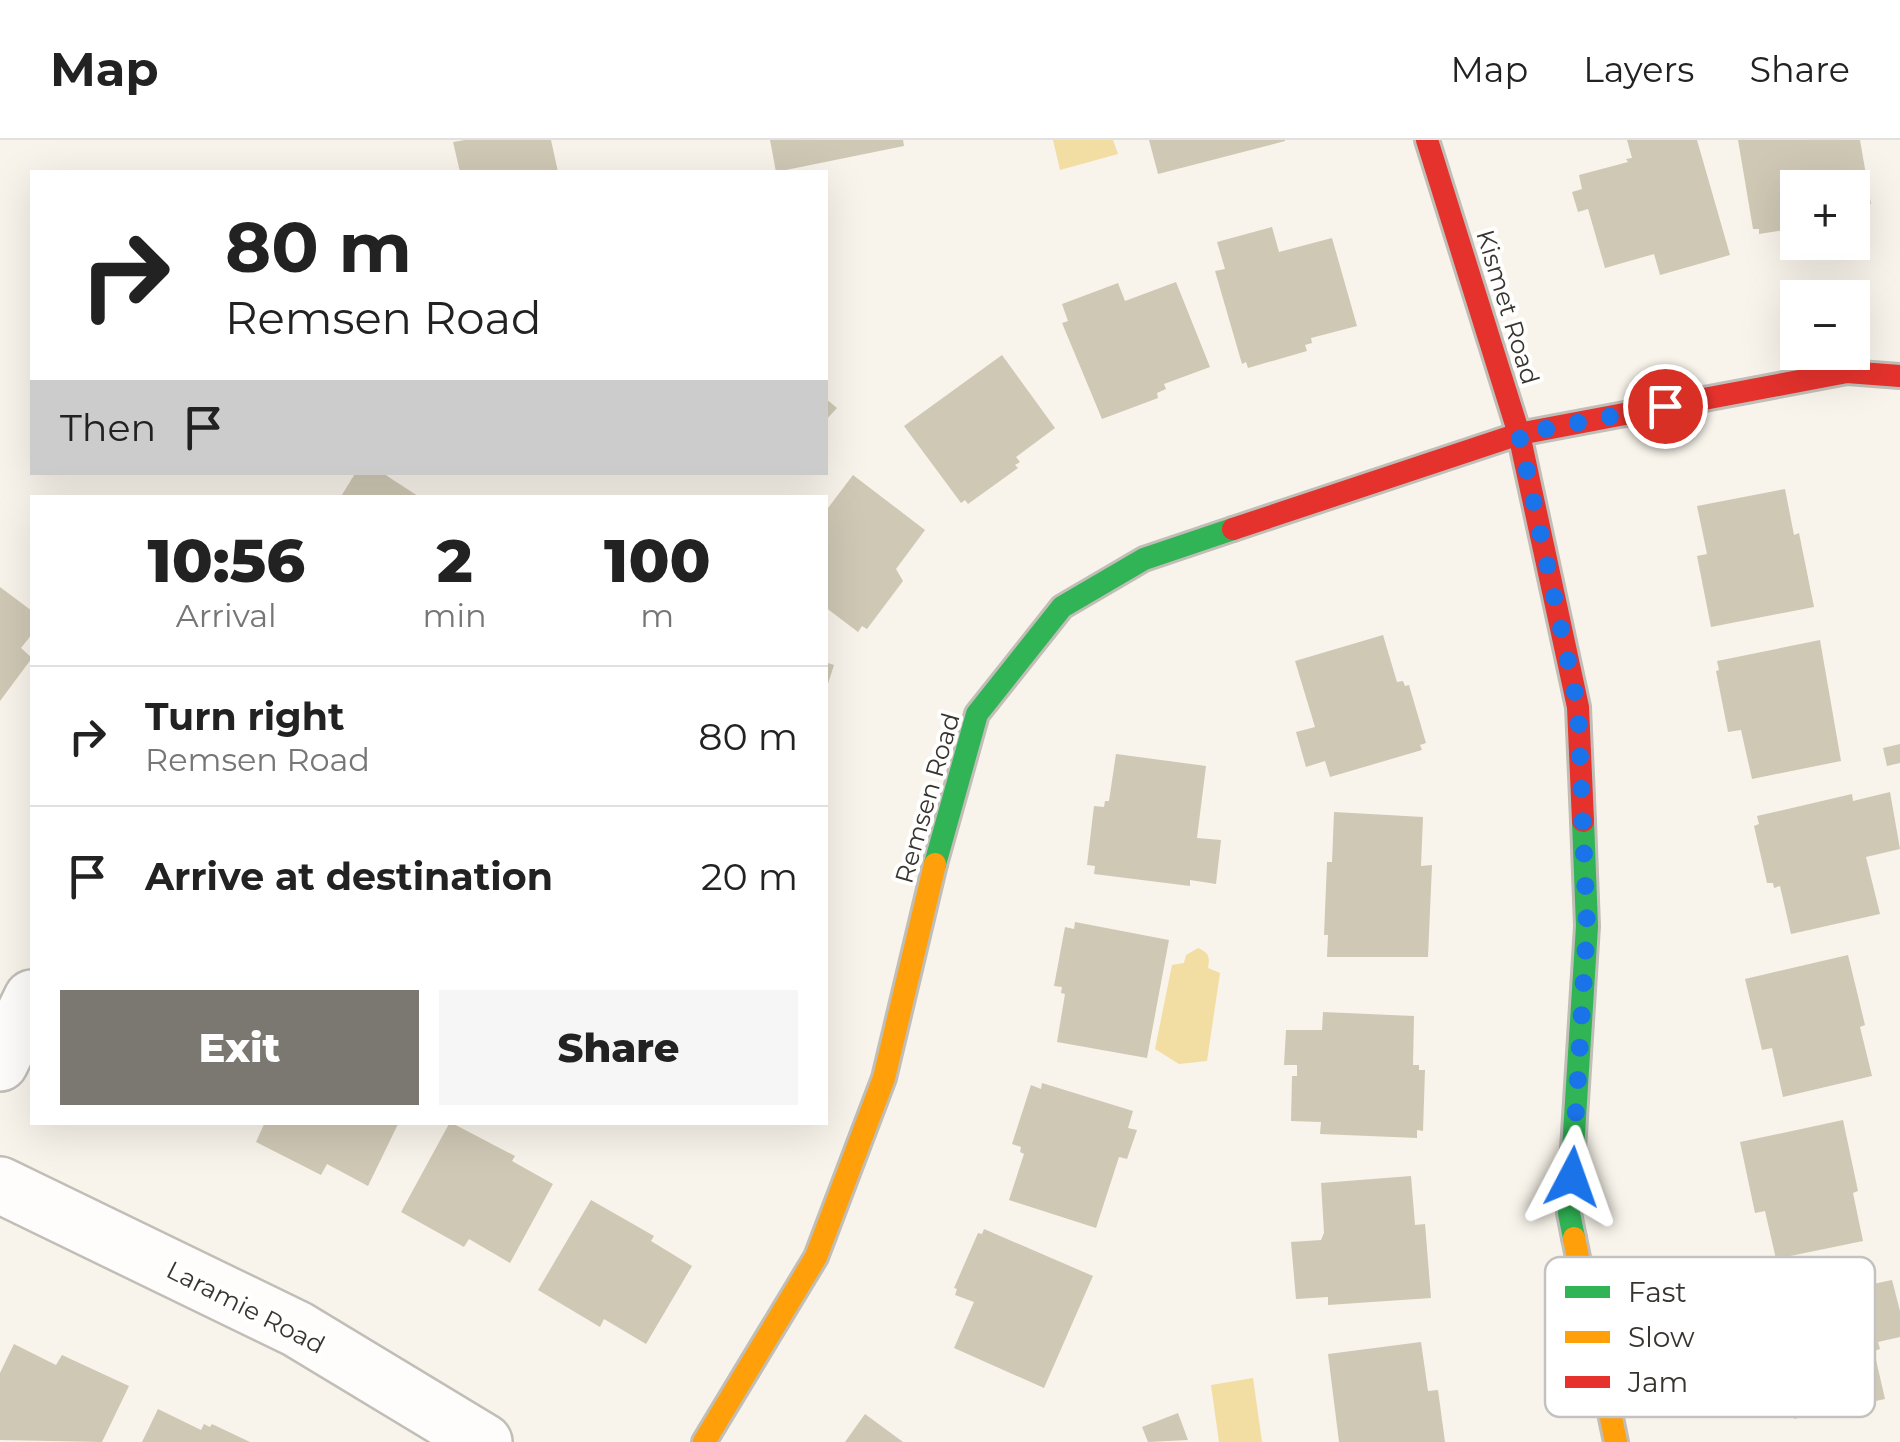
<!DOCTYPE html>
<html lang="en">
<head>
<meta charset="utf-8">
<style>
	body { margin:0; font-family:Montserrat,sans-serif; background:#f6f6f6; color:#222; height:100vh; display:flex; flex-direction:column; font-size:38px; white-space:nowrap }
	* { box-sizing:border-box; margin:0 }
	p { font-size:32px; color:#767676 }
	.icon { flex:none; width:55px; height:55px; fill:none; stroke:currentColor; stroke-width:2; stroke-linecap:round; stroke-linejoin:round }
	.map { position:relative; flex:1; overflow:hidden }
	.side { position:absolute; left:30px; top:355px; width:798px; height:630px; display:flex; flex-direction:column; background:#fff; border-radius:0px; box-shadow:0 10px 40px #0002 }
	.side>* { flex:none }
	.guide { position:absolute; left:30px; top:30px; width:798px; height:305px; border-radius:0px; box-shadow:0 10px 40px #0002; background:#fff; color:#222; overflow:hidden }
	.buttons { position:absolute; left:1780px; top:30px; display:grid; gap:20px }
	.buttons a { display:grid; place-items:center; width:90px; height:90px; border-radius:0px; background:#fff; box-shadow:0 10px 40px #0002; font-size:50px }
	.pin { position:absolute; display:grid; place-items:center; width:85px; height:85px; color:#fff; margin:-42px; border:5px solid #fff; border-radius:50%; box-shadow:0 2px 10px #0007 }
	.me { position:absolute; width:110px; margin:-55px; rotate:4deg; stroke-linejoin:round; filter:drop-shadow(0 0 8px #0008) }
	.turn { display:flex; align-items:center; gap:35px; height:210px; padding:0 30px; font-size:45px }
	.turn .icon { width:130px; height:130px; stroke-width:2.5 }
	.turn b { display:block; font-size:70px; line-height:85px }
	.then { display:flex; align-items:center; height:95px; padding:0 30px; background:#0003; gap:20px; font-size:38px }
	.eta { display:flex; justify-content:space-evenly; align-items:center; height:170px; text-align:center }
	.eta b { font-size:60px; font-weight:800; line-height:70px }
	.action { display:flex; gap:20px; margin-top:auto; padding:20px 30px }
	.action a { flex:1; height:115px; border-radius:0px; background:#7b7871; color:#fff; font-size:40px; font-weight:800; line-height:115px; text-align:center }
	.action a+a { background:#f6f6f6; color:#222 }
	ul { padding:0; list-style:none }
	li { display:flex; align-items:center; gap:30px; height:140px; padding:0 30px; border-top:2px solid #e0e0e0 }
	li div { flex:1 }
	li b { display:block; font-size:38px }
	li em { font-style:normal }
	header { display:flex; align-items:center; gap:60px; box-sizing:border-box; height:140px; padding:0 50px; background:#fff; border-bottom:2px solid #e0e0e0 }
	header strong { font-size:48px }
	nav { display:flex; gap:55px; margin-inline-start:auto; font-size:35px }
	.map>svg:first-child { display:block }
	.water { fill:#f2dda2 }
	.building { fill:#cfc8b5 }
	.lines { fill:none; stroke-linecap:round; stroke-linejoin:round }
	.street-casing { stroke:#c0beb7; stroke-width:60 }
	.fast-casing { stroke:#c0beb7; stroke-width:28 }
	.slow-casing { stroke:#c0beb7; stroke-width:28 }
	.jam-casing { stroke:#c0beb7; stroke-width:28 }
	.street { stroke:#fefdfc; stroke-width:55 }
	.fast { stroke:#30b455; stroke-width:22 }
	.slow { stroke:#ff9f0a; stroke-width:22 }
	.jam { stroke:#e5322d; stroke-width:22 }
	.route { stroke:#1a73e8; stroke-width:18; stroke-dasharray:0 32.4 }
	.labels { text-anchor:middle; stroke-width:8; stroke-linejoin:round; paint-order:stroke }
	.street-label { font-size:25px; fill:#38352f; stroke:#fff }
	.key { fill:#fff; stroke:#c3c2c1; stroke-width:2.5 }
	.key-label { font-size:28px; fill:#38352f }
</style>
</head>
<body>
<header>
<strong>Map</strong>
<nav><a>Map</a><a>Layers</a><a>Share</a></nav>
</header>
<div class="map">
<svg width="1900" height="1302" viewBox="0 0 1900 1302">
	<rect width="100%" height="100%" fill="#f8f4eb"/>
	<!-- water -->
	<g class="water">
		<polygon points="1053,0 1113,0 1118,14 1060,30"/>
		<path d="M 1198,808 C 1209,813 1210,817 1208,828 L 1220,833 L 1207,921 L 1179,924 L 1155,909 L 1172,825 L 1184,823 L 1186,815 Z"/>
		<polygon points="1253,1238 1262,1302 1219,1302 1211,1245"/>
	</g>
	<!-- building -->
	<g class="building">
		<polygon points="465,0 551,0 558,32 460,32 453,2"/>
		<polygon points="770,0 903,0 904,6 776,32"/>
		<polygon points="1149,0 1285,0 1285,1 1158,34"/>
		<polygon points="1627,0 1697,0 1730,115 1660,135 1654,114 1605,128 1588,69 1578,72 1572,52 1582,49 1579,35 1628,22 1626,19 1632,18"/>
		<polygon points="1738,0 1860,0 1871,64 1852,67 1852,48 1798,48 1798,88 1759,94 1759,89 1753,89"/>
		<polygon points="1272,87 1279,112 1332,98 1357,186 1311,198 1312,203 1305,205 1307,211 1248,228 1246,222 1242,224 1215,131 1225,129 1217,102"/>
		<polygon points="1176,142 1210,227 1164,244 1166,249 1157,253 1158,258 1102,279 1062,183 1068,181 1062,164 1118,143 1125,161"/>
		<polygon points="1002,215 1055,288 1016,317 1020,322 1015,325 1018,328 968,364 965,360 961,363 904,286"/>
		<polygon points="825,258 837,268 825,281"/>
		<polygon points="356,332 381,332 421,358 340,358"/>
		<polygon points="853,335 925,390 896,429 903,441 867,489 862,486 858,492 825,467 825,372"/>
		<polygon points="1785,349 1794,395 1799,393 1814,467 1711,487 1697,416 1707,414 1697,366"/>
		<polygon points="0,447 32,471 32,494 21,508 32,518 0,561"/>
		<polygon points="1383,495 1397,542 1403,541 1405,546 1409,545 1426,603 1420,605 1422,610 1330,637 1325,621 1306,627 1296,592 1315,587 1295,521"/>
		<polygon points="1820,500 1841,621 1752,639 1741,590 1728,592 1716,531 1719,530 1717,521"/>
		<polygon points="825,522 834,525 826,550 825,550"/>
		<polygon points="1900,604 1900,623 1887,626 1883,608"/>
		<polygon points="1116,614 1206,626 1197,698 1221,700 1216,744 1190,740 1190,746 1094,734 1095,726 1087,725 1094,666 1104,667 1105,661 1109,661"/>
		<polygon points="1890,652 1900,709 1866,717 1880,774 1791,794 1780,746 1774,748 1773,743 1767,743 1754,686 1759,684 1757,676 1852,654 1853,661"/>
		<polygon points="1334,672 1423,677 1421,726 1432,725 1428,817 1327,817 1328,795 1324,795 1327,722 1332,722"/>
		<polygon points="1075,782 1169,800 1147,918 1057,902 1065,854 1061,853 1062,847 1054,846 1065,787 1074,789"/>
		<polygon points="1848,815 1865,885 1860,887 1872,936 1783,957 1772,908 1762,910 1745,839"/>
		<polygon points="1323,872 1414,876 1413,925 1419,925 1419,930 1425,930 1423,991 1417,990 1417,998 1320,994 1321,982 1291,981 1292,936 1297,936 1297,925 1284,925 1286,890 1322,890"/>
		<polygon points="1042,943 1133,971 1128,988 1137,990 1127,1019 1119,1017 1096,1088 1009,1060 1024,1014 1020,1012 1021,1007 1012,1004 1031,945 1041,949"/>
		<polygon points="1843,980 1858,1051 1853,1053 1863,1101 1776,1119 1765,1071 1755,1073 1740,1002"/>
		<polygon points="265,982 399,982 368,1046 327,1024 321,1035 256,1002"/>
		<polygon points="450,982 515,1016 512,1021 553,1044 510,1123 469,1099 464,1107 401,1072"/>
		<polygon points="1411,1036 1415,1085 1425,1084 1431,1158 1328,1165 1328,1157 1296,1159 1291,1102 1321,1100 1324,1093 1321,1043"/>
		<polygon points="591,1060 654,1096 651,1101 692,1126 646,1204 604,1179 600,1187 538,1150"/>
		<polygon points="984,1089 1093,1136 1044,1248 954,1208 974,1162 955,1155 957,1149 954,1148 978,1093 982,1094"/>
		<polygon points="1862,1139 1864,1146 1892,1140 1900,1171 1900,1197 1878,1202 1880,1209 1874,1211 1885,1259 1794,1279 1783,1232 1761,1236 1745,1166"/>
		<polygon points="1421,1202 1428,1251 1438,1250 1445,1302 1339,1302 1328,1214"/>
		<polygon points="14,1204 56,1225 62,1215 129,1246 102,1302 0,1300 0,1233"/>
		<polygon points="158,1269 201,1290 204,1284 210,1287 212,1284 250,1302 142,1302"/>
		<polygon points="1178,1273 1188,1300 1148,1302 1142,1287"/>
		<polygon points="865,1274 903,1302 845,1302"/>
	</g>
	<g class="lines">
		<!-- street casing -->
		<g class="street-casing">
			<g id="street">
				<polyline points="0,923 32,858"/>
				<polyline points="0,1045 297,1189 484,1302"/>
			</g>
		</g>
		<!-- fast casing -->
		<g class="fast-casing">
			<g id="fast">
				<polyline points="935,724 977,574 1062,467 1144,419 1233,389"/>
				<polyline points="1574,1098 1569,1073 1587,786 1583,681"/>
			</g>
		</g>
		<!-- slow casing -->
		<g class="slow-casing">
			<g id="slow">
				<polyline points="1574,1098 1616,1302"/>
				<polyline points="704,1302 816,1117 884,938 935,724"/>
			</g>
		</g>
		<!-- jam casing -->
		<g class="jam-casing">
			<g id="jam">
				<polyline points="1427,0 1519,294 1578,567 1583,681"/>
				<polyline points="1233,389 1519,294 1847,232 1900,236"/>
			</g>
		</g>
		<!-- street -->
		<use href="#street" class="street"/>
		<!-- fast -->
		<use href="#fast" class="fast"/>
		<!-- slow -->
		<use href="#slow" class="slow"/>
		<!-- jam -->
		<use href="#jam" class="jam"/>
	</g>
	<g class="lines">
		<!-- route -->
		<polyline class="route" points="1572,1037 1587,786 1578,567 1519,294 1665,266"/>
	</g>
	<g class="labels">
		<!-- street labels -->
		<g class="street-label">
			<text transform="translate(1508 167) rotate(73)" y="9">Kismet Road</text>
			<text transform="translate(927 658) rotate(-74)" y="9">Remsen Road</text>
			<text transform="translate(246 1167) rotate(27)" y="9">Laramie Road</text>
		</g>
	</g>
	<!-- legend -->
	<rect x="1545" y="1117" width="330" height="160" rx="15" class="key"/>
	<rect x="1565" y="1146" width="45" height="12" fill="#30b455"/>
	<rect x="1565" y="1191" width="45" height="12" fill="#ff9f0a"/>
	<rect x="1565" y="1236" width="45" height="12" fill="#e5322d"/>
	<g class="key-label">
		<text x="1628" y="1162">Fast</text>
		<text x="1628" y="1207">Slow</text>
		<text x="1628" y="1252">Jam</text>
	</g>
</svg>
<div class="buttons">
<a>+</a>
<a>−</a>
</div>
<div class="pin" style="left:1665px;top:266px;background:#d93025"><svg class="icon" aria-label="arrive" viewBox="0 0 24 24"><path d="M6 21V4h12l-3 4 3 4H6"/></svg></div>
<svg class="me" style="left:1572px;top:1037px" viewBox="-20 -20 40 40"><path d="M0-17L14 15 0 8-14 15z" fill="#1a73e8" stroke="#fff" stroke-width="4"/></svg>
<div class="guide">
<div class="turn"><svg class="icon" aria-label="right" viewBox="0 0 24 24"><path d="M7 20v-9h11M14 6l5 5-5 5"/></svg><div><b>80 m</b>Remsen Road</div></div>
<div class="then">Then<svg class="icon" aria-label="arrive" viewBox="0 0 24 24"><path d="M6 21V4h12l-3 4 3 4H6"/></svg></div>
</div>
<section class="side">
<div class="eta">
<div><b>10:56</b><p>Arrival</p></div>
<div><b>2</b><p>min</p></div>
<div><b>100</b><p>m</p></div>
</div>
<ul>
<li><svg class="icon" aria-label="right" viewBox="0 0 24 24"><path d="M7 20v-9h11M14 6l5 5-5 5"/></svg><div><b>Turn right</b><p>Remsen Road</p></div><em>80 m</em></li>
<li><svg class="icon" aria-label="arrive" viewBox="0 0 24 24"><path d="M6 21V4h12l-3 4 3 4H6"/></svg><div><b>Arrive at destination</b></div><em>20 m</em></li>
</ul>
<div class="action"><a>Exit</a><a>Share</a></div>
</section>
</div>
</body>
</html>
